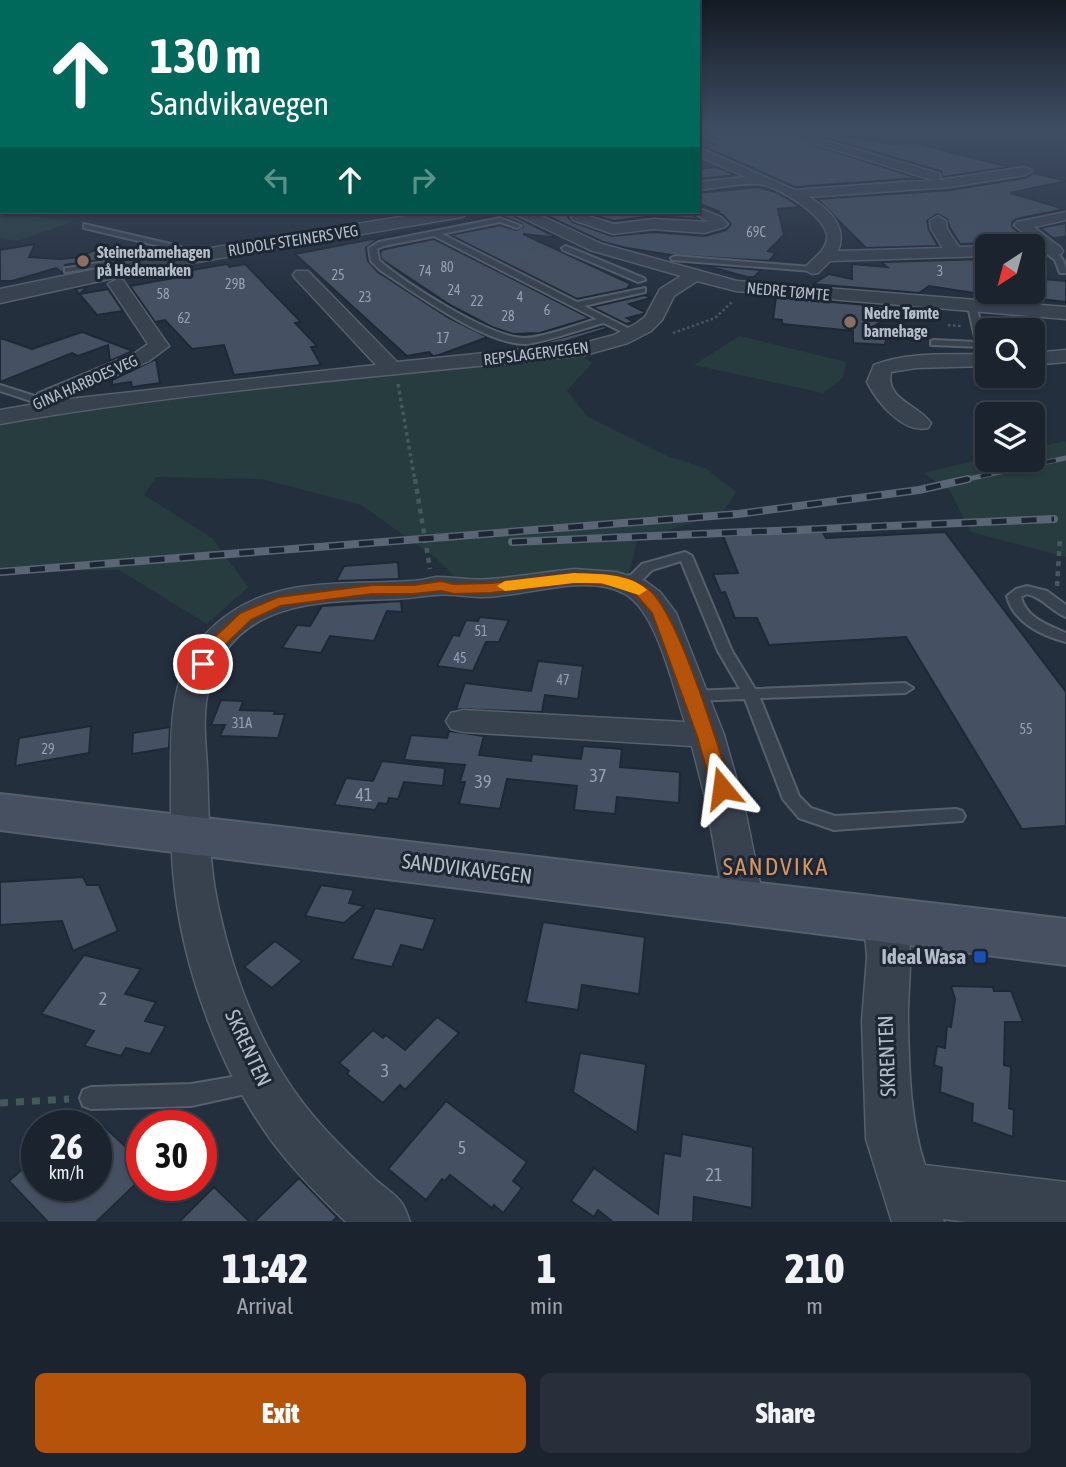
<!DOCTYPE html>
<html lang="en">
<head>
<meta charset="utf-8">
<style>
	body { margin:0; font-family:"Asap Condensed",sans-serif; background:#282f3a; color:#f1f3f6; height:100vh; display:flex; flex-direction:column; font-size:26px; white-space:nowrap }
	* { box-sizing:border-box; margin:0 }
	p { font-size:23px; color:#a0a4aa }
	.icon { flex:none; width:38px; height:38px; fill:none; stroke:currentColor; stroke-width:2; stroke-linecap:round; stroke-linejoin:round }
	.map { position:relative; height:1222px; overflow:hidden }
	.panel { display:flex; flex-direction:column; background:#1b232e; flex:1 }
	.panel>* { flex:none }
	.hud { position:absolute; left:0px; top:0px; width:700px; height:214px; box-shadow:0 2px 5px #0004,0 0 0 2px #39404a; background:#00695c; color:#fff; overflow:hidden }
	.needle { width:46px; rotate:216deg }
	.tools { position:absolute; left:975px; top:234px; display:grid; gap:14px }
	.tools a { display:grid; place-items:center; width:70px; height:70px; border-radius:10px; background:#1b232e; box-shadow:0 2px 5px #0004,0 0 0 2px #39404a; font-size:35px }
	.speed { position:absolute; left:21px; top:1110px; display:flex; gap:14px; font-size:35px; font-weight:700; text-align:center }
	.speed>* { display:grid; place-content:center; width:91px; height:91px; border-radius:50%; background:#1b232e; box-shadow:0 2px 5px #0004,0 0 0 2px #39404a; line-height:1 }
	.speed small { font-size:18px; font-weight:400 }
	.speed .limit { border:10px solid #d22; background:#fff; color:#111 }
	.pin { position:absolute; display:grid; place-items:center; width:60px; height:60px; color:#fff; margin:-30px; border:4px solid #fff; border-radius:50%; box-shadow:0 2px 7px #0007 }
	.me { position:absolute; width:77px; margin:-38px; rotate:344deg; stroke-linejoin:round; filter:drop-shadow(0 0 5px #0008) }
	.turn { display:flex; align-items:center; gap:24px; height:147px; padding:0 35px; font-size:32px }
	.turn .icon { width:91px; height:91px; stroke-width:2.5 }
	.turn b { display:block; font-size:49px; line-height:60px }
	.lanes { display:flex; align-items:center; height:66px; padding:0 35px; background:#0003; justify-content:center; gap:35px; direction:ltr }
	.lanes .off { opacity:.35 }
	.eta { display:flex; justify-content:space-evenly; align-items:center; height:119px; text-align:center }
	.eta b { font-size:42px; font-weight:800; line-height:49px }
	.cta { display:flex; gap:14px; margin-top:auto; padding:14px 35px }
	.cta a { flex:1; height:80px; border-radius:10px; background:#b45309; color:#fff; font-size:28px; font-weight:800; line-height:80px; text-align:center }
	.cta a+a { background:#282f3a; color:#f1f3f6 }
	.map>svg:first-child { display:block }
	.green { fill:#263c3f }
	.building { fill:#455162; stroke:#1f2835; stroke-width:2 }
	.lines { fill:none; stroke-linecap:round; stroke-linejoin:round }
	.service-casing { stroke:#565f6c; stroke-width:4 }
	.minor-casing { stroke:#565f6c; stroke-width:3 }
	.tertiary-casing { stroke:#565f6c; stroke-width:3 }
	.secondary-casing { stroke:#565f6c; stroke-width:4 }
	.path-far4 { stroke:#44595c; stroke-width:2; stroke-dasharray:2.5 2.5; stroke-linecap:butt }
	.path-far3 { stroke:#44595c; stroke-width:2.5; stroke-dasharray:2.5 2.5; stroke-linecap:butt }
	.path-far2 { stroke:#44595c; stroke-width:3.5; stroke-dasharray:3.5 3.5; stroke-linecap:butt }
	.path-far1 { stroke:#44595c; stroke-width:4.5; stroke-dasharray:5 5; stroke-linecap:butt }
	.path { stroke:#44595c; stroke-width:7; stroke-dasharray:8 8; stroke-linecap:butt }
	.service { fill:#38414e; fill-rule:evenodd }
	.minor { fill:#38414e; fill-rule:evenodd }
	.tertiary { fill:#38414e; fill-rule:evenodd }
	.secondary { fill:#465061; fill-rule:evenodd }
	.rail-far1-casing { stroke:#5a6575; stroke-width:5 }
	.rail-casing { stroke:#5a6575; stroke-width:8 }
	.rail-far1 { stroke:#1d2633; stroke-width:3.5; stroke-dasharray:11; stroke-linecap:butt }
	.rail { stroke:#1d2633; stroke-width:5; stroke-dasharray:15; stroke-linecap:butt }
	.route { fill:#b45309; stroke:#753606; stroke-width:2 }
	.slow { fill:#f59e0b }
	.education-dot { fill:#8d6e63; stroke:#1d2633; stroke-width:2.5 }
	.transit-dot { fill:#1a4fb4; stroke:#1d2633; stroke-width:2.5 }
	.labels { text-anchor:middle; stroke-width:6; stroke-linejoin:round; paint-order:stroke }
	.number-label { font-size:14px; fill:#98a1af }
	.far-street-label { font-size:16px; fill:#b4bcc9; stroke:#1d2633 }
	.far-poi-label { font-size:16px; font-weight:bold; fill:#b4bcc9; stroke:#1d2633; text-anchor:start }
	.near-number-label { font-size:18px; fill:#98a1af }
	.near-street-label { font-size:21px; fill:#b4bcc9; stroke:#1d2633 }
	.near-poi-label { font-size:21px; font-weight:bold; fill:#b4bcc9; stroke:#1d2633; text-anchor:end }
	.near-quarter-label { font-size:24px; letter-spacing:2px; fill:#d59563; stroke:#1d2633 }
</style>
</head>
<body>
<div class="map">
<svg width="1066" height="1222" viewBox="0 0 1066 1222">
	<rect width="100%" height="100%" fill="#242f3e"/>
	<!-- green -->
	<g class="green">
		<polygon points="0,212 72,222 17,241 0,238"/>
		<polygon points="739,336 846,362 843,378 823,393 694,365"/>
		<polygon points="572,348 592,363 567,391 588,417 667,456 705,468 736,492 722,513 637,541 625,589 595,584 464,586 435,557 361,505 262,479 156,477 144,495 212,538 248,587 207,624 119,570 0,572 0,420"/>
		<polygon points="1066,441 1066,557 971,532 950,491 923,473 987,458 1032,460 1033,448"/>
	</g>
	<!-- building -->
	<g class="building">
		<polygon points="702,131 772,131 918,178 795,187 703,146 716,145 703,139 715,138"/>
		<polygon points="802,131 828,131 889,144 915,143 1009,167 943,177 941,171"/>
		<polygon points="716,167 736,175 698,179 698,169"/>
		<polygon points="1034,173 1066,181 1010,193 1065,209 1016,219 1012,223 1012,227 1032,243 987,240 987,243 960,244 950,228 947,219 937,214 927,221 929,230 938,246 866,248 817,199 950,190 1025,178"/>
		<polygon points="758,187 776,192 801,207 778,209 784,235 768,251 776,253 769,261 671,255 627,248 603,242 539,212 575,212 568,216 572,222 612,236 653,232 705,236 726,230 731,224 723,215 715,212 720,212 698,203 698,193"/>
		<polygon points="512,212 516,217 558,238 523,234 631,284 628,287 631,288 577,299 450,235 500,225 516,230 523,227 522,224 501,216 378,239 366,248 368,261 378,272 449,318 488,337 439,355 433,356 429,352 407,356 295,254"/>
		<polygon points="583,212 689,212 698,219 653,216 614,221"/>
		<polygon points="1066,223 1066,237 1053,238 1040,228"/>
		<polygon points="434,239 590,318 540,333 513,334 492,327 450,305 381,259 380,251 385,249"/>
		<polygon points="35,244 29,257 61,259 80,257 92,251 122,249 114,258 65,265 63,273 56,268 12,281 0,281 0,250"/>
		<polygon points="987,259 987,295 929,286 919,293 813,284 829,274 852,279 852,264 887,267 881,262"/>
		<polygon points="683,263 761,270 754,277 747,277 707,266"/>
		<polygon points="227,264 230,267 245,264 301,322 295,323 317,346 311,347 321,365 234,375 224,345 192,349 165,320 155,322 130,286 179,277 175,273"/>
		<polygon points="1032,278 1066,281 1066,302 1032,298"/>
		<polygon points="87,287 80,294 108,289 123,311 97,315 75,289"/>
		<polygon points="645,295 651,298 629,304 645,312 643,314 627,318 634,322 626,324 592,307"/>
		<polygon points="776,297 900,308 876,325 889,326 885,345 853,343 853,331 782,324 782,320 773,319"/>
		<polygon points="604,326 609,328 564,342 534,345"/>
		<polygon points="82,332 133,351 110,361 108,345 78,356 72,353 0,382 0,338 32,349"/>
		<polygon points="156,359 160,383 132,387 131,382 112,385 112,380"/>
		<polygon points="822,531 826,538 945,532 1066,692 1066,826 1022,829 906,637 769,645 757,618 735,618 725,592 721,593 713,574 738,573 723,536"/>
		<polygon points="398,562 399,579 336,581 344,566"/>
		<polygon points="401,601 402,612 387,611 374,641 330,636 321,653 282,648 297,625 310,626 322,606"/>
		<polygon points="480,617 509,620 499,642 486,642 473,671 437,666 453,635 459,636 466,620 478,621"/>
		<polygon points="538,661 583,666 578,699 545,695 542,712 456,709 465,683 531,691"/>
		<polygon points="221,700 243,701 240,710 275,711 274,714 285,714 278,738 220,736 225,725 211,725"/>
		<polygon points="91,726 89,753 15,766 19,738"/>
		<polygon points="170,727 169,748 132,754 133,733"/>
		<polygon points="449,731 484,736 479,755 531,761 532,754 581,759 583,746 622,749 620,767 680,772 679,803 617,797 615,814 574,810 577,786 507,779 500,809 459,804 465,782 460,782 465,765 404,760 411,735 447,738"/>
		<polygon points="382,761 445,768 443,786 404,782 398,799 389,798 387,804 379,803 375,810 334,805 346,778 373,781"/>
		<polygon points="83,877 87,885 99,885 118,931 73,951 62,921 0,925 0,882"/>
		<polygon points="321,885 354,890 349,903 364,906 344,923 305,916"/>
		<polygon points="375,908 435,919 423,950 401,945 392,967 352,959"/>
		<polygon points="543,922 645,937 639,994 582,985 578,1010 526,1002"/>
		<polygon points="275,941 302,961 272,988 244,967"/>
		<polygon points="84,955 141,969 125,994 156,1002 145,1021 166,1026 150,1054 126,1048 121,1056 84,1046 94,1031 41,1014"/>
		<polygon points="951,986 993,987 994,991 1011,991 1023,1022 1005,1022 1004,1065 1011,1067 1009,1108 1014,1110 1013,1137 972,1122 973,1104 940,1092 942,1068 934,1065 937,1046 945,1048 947,1026 951,1027 955,999"/>
		<polygon points="437,1017 459,1033 405,1090 400,1085 383,1103 347,1074 349,1071 339,1063 373,1030 383,1038 386,1035 405,1050"/>
		<polygon points="580,1053 646,1064 637,1133 573,1092"/>
		<polygon points="446,1101 527,1162 513,1181 522,1188 503,1213 494,1205 492,1208 450,1175 445,1181 442,1179 426,1200 388,1169"/>
		<polygon points="96,1119 142,1162 142,1178 96,1222 48,1222 9,1181 37,1156 37,1185 96,1185"/>
		<polygon points="682,1134 753,1147 752,1208 694,1197 693,1222 613,1222 598,1210 594,1217 571,1201 594,1168 658,1214 664,1153 680,1156"/>
		<polygon points="299,1178 337,1217 332,1222 254,1222"/>
		<polygon points="214,1187 250,1222 179,1222"/>
	</g>
	<g class="lines">
		<!-- service casing -->
		<g class="service-casing">
			<g id="service">
				<path d="M 500,218 L 521,226 L 517,228 L 500,222 L 442,234 L 577,302 L 645,288 L 645,292 L 584,306 L 636,332 L 636,336 L 630,336 L 604,323 C 584,328 543,343 525,344 C 484,344 414,292 380,270 L 371,261 L 369,248 L 379,242 ZM 434,236 L 597,319 C 578,324 543,338 524,338 C 491,338 404,283 379,260 L 377,249 L 384,246 Z"/>
				<polygon points="84,224 179,246 198,257 191,259 176,251 154,258 65,272 65,268 68,268 152,254 168,248 84,228"/>
				<polygon points="566,246 644,278 645,280 638,282 563,250 562,248"/>
				<path d="M 1046,249 C 1058,249 1066,261 1066,273 L 1060,273 L 1055,260 L 1046,253 Z"/>
				<polygon points="675,256 812,267 816,269 812,271 672,260 671,258"/>
				<polygon points="972,303 976,306 986,342 983,347 931,345 931,341 934,340 976,342 968,306"/>
				<polygon points="0,385 44,399 45,401 40,404 0,391"/>
				<polygon points="685,552 692,556 732,651 755,689 905,683 913,688 905,693 760,698 799,796 811,808 835,816 956,809 962,811 965,816 962,821 834,830 799,818 783,799 745,699 693,701 688,700 685,696 688,692 693,691 740,689 718,651 681,561 652,570 641,581 622,586 615,582 617,579 631,575 642,564"/>
				<path d="M 1027,586 L 1047,591 L 1066,605 L 1066,617 C 1052,612 1044,598 1027,594 L 1021,597 C 1026,618 1048,625 1066,633 L 1066,642 C 1042,636 1013,622 1007,596 L 1016,589 Z"/>
				<polygon points="256,1073 264,1076 267,1083 264,1090 191,1106 91,1109 83,1106 80,1098 83,1090 91,1087 191,1084"/>
			</g>
		</g>
		<!-- minor casing -->
		<g class="minor-casing">
			<g id="minor">
				<path d="M 775,131 L 793,131 L 940,174 L 940,180 L 1025,167 L 1032,171 L 1025,175 L 950,187 L 809,197 C 829,209 848,226 838,251 L 943,248 L 931,229 L 930,221 L 938,216 L 946,221 L 947,229 L 959,247 L 987,246 L 989,247 L 987,247 L 987,256 L 830,261 L 818,273 L 812,274 L 804,269 C 811,259 825,253 827,239 C 830,218 777,185 758,184 C 739,183 718,188 698,190 L 698,182 L 746,177 L 698,156 L 698,147 L 795,190 L 932,180 Z"/>
				<polygon points="698,208 721,217 728,224 725,227 704,233 653,229 613,234 573,220 571,217 578,213 614,224 653,219 709,222 691,212 698,212"/>
				<path d="M 515,212 L 533,212 L 602,244 L 737,281 L 1066,307 L 1066,319 L 736,291 L 697,281 L 674,296 L 662,320 L 651,331 L 628,343 L 585,355 C 390,376 193,390 0,424 L 0,410 L 41,403 L 35,398 L 38,393 L 135,353 L 148,344 L 108,284 L 117,279 L 123,280 L 169,346 L 149,361 L 60,400 L 376,365 L 296,279 L 293,275 L 296,271 L 308,271 L 397,362 L 584,343 L 614,335 L 637,323 L 645,317 L 660,289 L 681,276 L 590,250 L 517,215 Z"/>
				<polygon points="1066,212 1066,220 1034,227 1061,248 1063,251 1061,254 1049,254 1014,225 1017,222"/>
				<polygon points="1066,350 1066,362 1032,365 1032,353"/>
				<path d="M 987,354 L 987,366 L 916,368 L 891,372 C 885,400 918,404 931,423 L 928,428 C 903,434 877,402 867,382 L 874,365 C 909,351 950,355 987,354 Z"/>
				<path d="M 574,569 L 616,572 L 645,581 L 660,592 L 676,613 L 724,735 L 744,805 L 764,903 L 758,915 L 744,919 L 730,915 L 724,903 L 707,805 L 692,746 L 463,732 L 451,729 L 446,721 L 451,713 L 463,710 L 685,722 C 673,687 657,612 625,594 C 588,572 524,597 483,597 C 467,597 450,593 434,595 C 420,596 407,599 393,599 C 322,601 236,600 210,683 C 202,710 205,738 207,766 C 209,815 208,863 219,910 C 236,988 268,1066 322,1126 C 339,1145 358,1163 377,1181 C 385,1188 398,1196 403,1205 C 406,1210 408,1217 410,1222 L 346,1222 C 319,1196 293,1170 271,1140 C 221,1072 185,973 175,890 C 170,849 171,809 171,768 C 171,704 174,648 235,610 C 287,577 353,585 411,581 C 420,581 428,578 437,577 C 454,577 472,581 490,579 C 518,577 546,572 574,569 Z"/>
				<path d="M 885,904 L 900,909 C 917,942 907,985 908,1021 C 909,1068 910,1121 925,1165 L 1066,1182 L 1066,1222 L 967,1222 L 943,1219 L 944,1222 L 892,1222 L 866,1139 L 862,1021 L 867,957 L 864,921 L 870,909 Z"/>
			</g>
		</g>
		<!-- tertiary casing -->
		<g class="tertiary-casing">
			<polygon id="tertiary" points="430,212 471,212 462,217 150,270 0,303 0,289 150,258"/>
		</g>
		<!-- secondary casing -->
		<g class="secondary-casing">
			<polygon id="secondary" points="0,794 1066,919 1066,965 0,830"/>
		</g>
		<!-- path-far4 -->
		<g class="path-far4">
			<polyline points="910,135 912,131"/>
			<polyline points="972,195 1006,216"/>
		</g>
		<!-- path-far3 -->
		<g class="path-far3">
			<polyline points="519,258 552,251"/>
			<polyline points="948,325 961,326"/>
			<polyline points="673,333 715,318 733,301"/>
		</g>
		<!-- path-far2 -->
		<polyline class="path-far2" points="398,384 415,481"/>
		<!-- path-far1 -->
		<g class="path-far1">
			<polyline points="415,479 430,569"/>
			<polyline points="1057,586 1060,538"/>
		</g>
		<!-- path -->
		<polyline class="path" points="0,1103 69,1099"/>
		<!-- service -->
		<use href="#service" class="service"/>
		<!-- minor -->
		<use href="#minor" class="minor"/>
		<!-- tertiary -->
		<use href="#tertiary" class="tertiary"/>
		<!-- secondary -->
		<use href="#secondary" class="secondary"/>
		<!-- rail-far1 casing -->
		<g class="rail-far1-casing">
			<polyline id="rail-far1" points="959,481 1066,458"/>
		</g>
		<!-- rail casing -->
		<g class="rail-casing">
			<g id="rail">
				<polyline points="512,542 1054,519"/>
				<polyline points="0,572 738,514 919,490 968,479"/>
			</g>
		</g>
		<!-- rail-far1 -->
		<use href="#rail-far1" class="rail-far1"/>
		<!-- rail -->
		<use href="#rail" class="rail"/>
	</g>
	<!-- sky -->
	<linearGradient id="sky" x2="0" y2="1"><stop stop-color="#141a22"/><stop offset="0.43" stop-color="#3f4d63"/><stop offset="1" stop-color="#3f4d63" stop-opacity="0"/></linearGradient>
	<rect width="1066" height="302" fill="url(#sky)"/>
	<!-- route -->
	<path class="route" d="M 574,573 C 598,574 626,573 647,588 C 678,609 719,748 731,788 L 729,793 L 715,793 L 712,788 L 697,736 L 652,613 L 636,595 L 617,586 L 574,583 L 491,593 L 454,594 L 441,591 L 414,594 L 372,594 L 281,606 L 251,620 L 220,650 L 209,668 L 203,670 L 194,664 L 208,643 L 240,613 L 278,597 L 372,585 L 414,585 L 441,581 L 454,584 L 491,583 Z"/>
	<!-- slow -->
	<path class="slow" d="M 574,573 C 597,574 630,573 647,590 L 639,595 L 601,583 L 574,583 L 505,591 L 497,586 L 505,581 Z"/>
	<!-- markers -->
	<g class="education-dot">
		<circle cx="83" cy="261" r="7"/>
		<circle cx="850" cy="322" r="7"/>
	</g>
	<rect class="transit-dot" x="973" y="950" width="14" height="14" rx="3.5"/>
	<g class="labels">
		<!-- number labels -->
		<g class="number-label">
			<text x="756" y="237">69C</text>
			<text x="447" y="272">80</text>
			<text x="425" y="276">74</text>
			<text x="940" y="276">3</text>
			<text x="338" y="280">25</text>
			<text x="235" y="289">29B</text>
			<text x="454" y="295">24</text>
			<text x="163" y="299">58</text>
			<text x="365" y="302">23</text>
			<text x="520" y="302">4</text>
			<text x="477" y="306">22</text>
			<text x="547" y="315">6</text>
			<text x="508" y="321">28</text>
			<text x="184" y="323">62</text>
			<text x="443" y="343">17</text>
			<text x="481" y="636">51</text>
			<text x="460" y="663">45</text>
			<text x="563" y="685">47</text>
			<text x="242" y="728">31A</text>
			<text x="1026" y="734">55</text>
			<text x="48" y="754">29</text>
		</g>
		<!-- far-street labels -->
		<g class="far-street-label">
			<text transform="translate(293 240) rotate(-9)" y="6">RUDOLF STEINERS VEG</text>
			<text transform="translate(788 291) rotate(5)" y="6">NEDRE TØMTE</text>
			<text transform="translate(536 353) rotate(-7)" y="6">REPSLAGERVEGEN</text>
			<text transform="translate(85 382) rotate(-24)" y="6">GINA HARBOES VEG</text>
		</g>
		<!-- far-poi labels -->
		<g class="far-poi-label">
			<text x="97" y="258">Steinerbarnehagen<tspan x="97" dy="18">på Hedemarken</tspan></text>
			<text x="864" y="319">Nedre Tømte<tspan x="864" dy="18">barnehage</tspan></text>
		</g>
		<!-- near-number labels -->
		<g class="near-number-label">
			<text x="598" y="782">37</text>
			<text x="483" y="788">39</text>
			<text x="364" y="801">41</text>
			<text x="103" y="1005">2</text>
			<text x="385" y="1077">3</text>
			<text x="462" y="1154">5</text>
			<text x="714" y="1181">21</text>
		</g>
		<!-- near-street labels -->
		<g class="near-street-label">
			<text transform="translate(467 869) rotate(7)" y="7">SANDVIKAVEGEN</text>
			<text transform="translate(248 1048) rotate(65)" y="7">SKRENTEN</text>
			<text transform="translate(887 1056) rotate(-92)" y="7">SKRENTEN</text>
		</g>
		<!-- near-poi labels -->
		<g class="near-poi-label">
			<text x="966" y="964">Ideal Wasa</text>
		</g>
		<!-- near-quarter labels -->
		<g class="near-quarter-label">
			<text x="776" y="875">SANDVIKA</text>
		</g>
	</g>
</svg>
<div class="tools">
<a><svg class="needle" viewBox="-14 -14 28 28"><path d="M0-13l5 13h-10z" fill="#e53935"/><path d="M0 13l5-13h-10z" fill="#a0a4aa"/></svg></a>
<a><svg class="icon" aria-label="search" viewBox="0 0 24 24"><circle cx="10" cy="10" r="6"/><path d="M15 15l6 6"/></svg></a>
<a><svg class="icon" aria-label="layers" viewBox="0 0 24 24"><path d="M12 4l9 5-9 5-9-5zM3 14l9 5 9-5"/></svg></a>
</div>
<div class="speed"><div>26<small>km/h</small></div><div class="limit">30</div></div>
<div class="pin" style="left:203px;top:664px;background:#d93025"><svg class="icon" aria-label="arrive" viewBox="0 0 24 24"><path d="M6 21V4h12l-3 4 3 4H6"/></svg></div>
<svg class="me" style="left:722px;top:788px" viewBox="-20 -20 40 40"><path d="M0-17L14 15 0 8-14 15z" fill="#b45309" stroke="#fff" stroke-width="4"/></svg>
<div class="hud">
<div class="turn"><svg class="icon" aria-label="ahead" viewBox="0 0 24 24"><path d="M12 20V5M6 11l6-6 6 6"/></svg><div><b>130 m</b>Sandvikavegen</div></div>
<div class="lanes"><svg class="icon off" aria-label="left" viewBox="0 0 24 24"><path d="M17 20v-9H6M10 6l-5 5 5 5"/></svg><svg class="icon" aria-label="ahead" viewBox="0 0 24 24"><path d="M12 20V5M6 11l6-6 6 6"/></svg><svg class="icon off" aria-label="right" viewBox="0 0 24 24"><path d="M7 20v-9h11M14 6l5 5-5 5"/></svg></div>
</div>
</div>
<section class="panel">
<div class="eta">
<div><b>11:42</b><p>Arrival</p></div>
<div><b>1</b><p>min</p></div>
<div><b>210</b><p>m</p></div>
</div>
<div class="cta"><a>Exit</a><a>Share</a></div>
</section>
</body>
</html>
